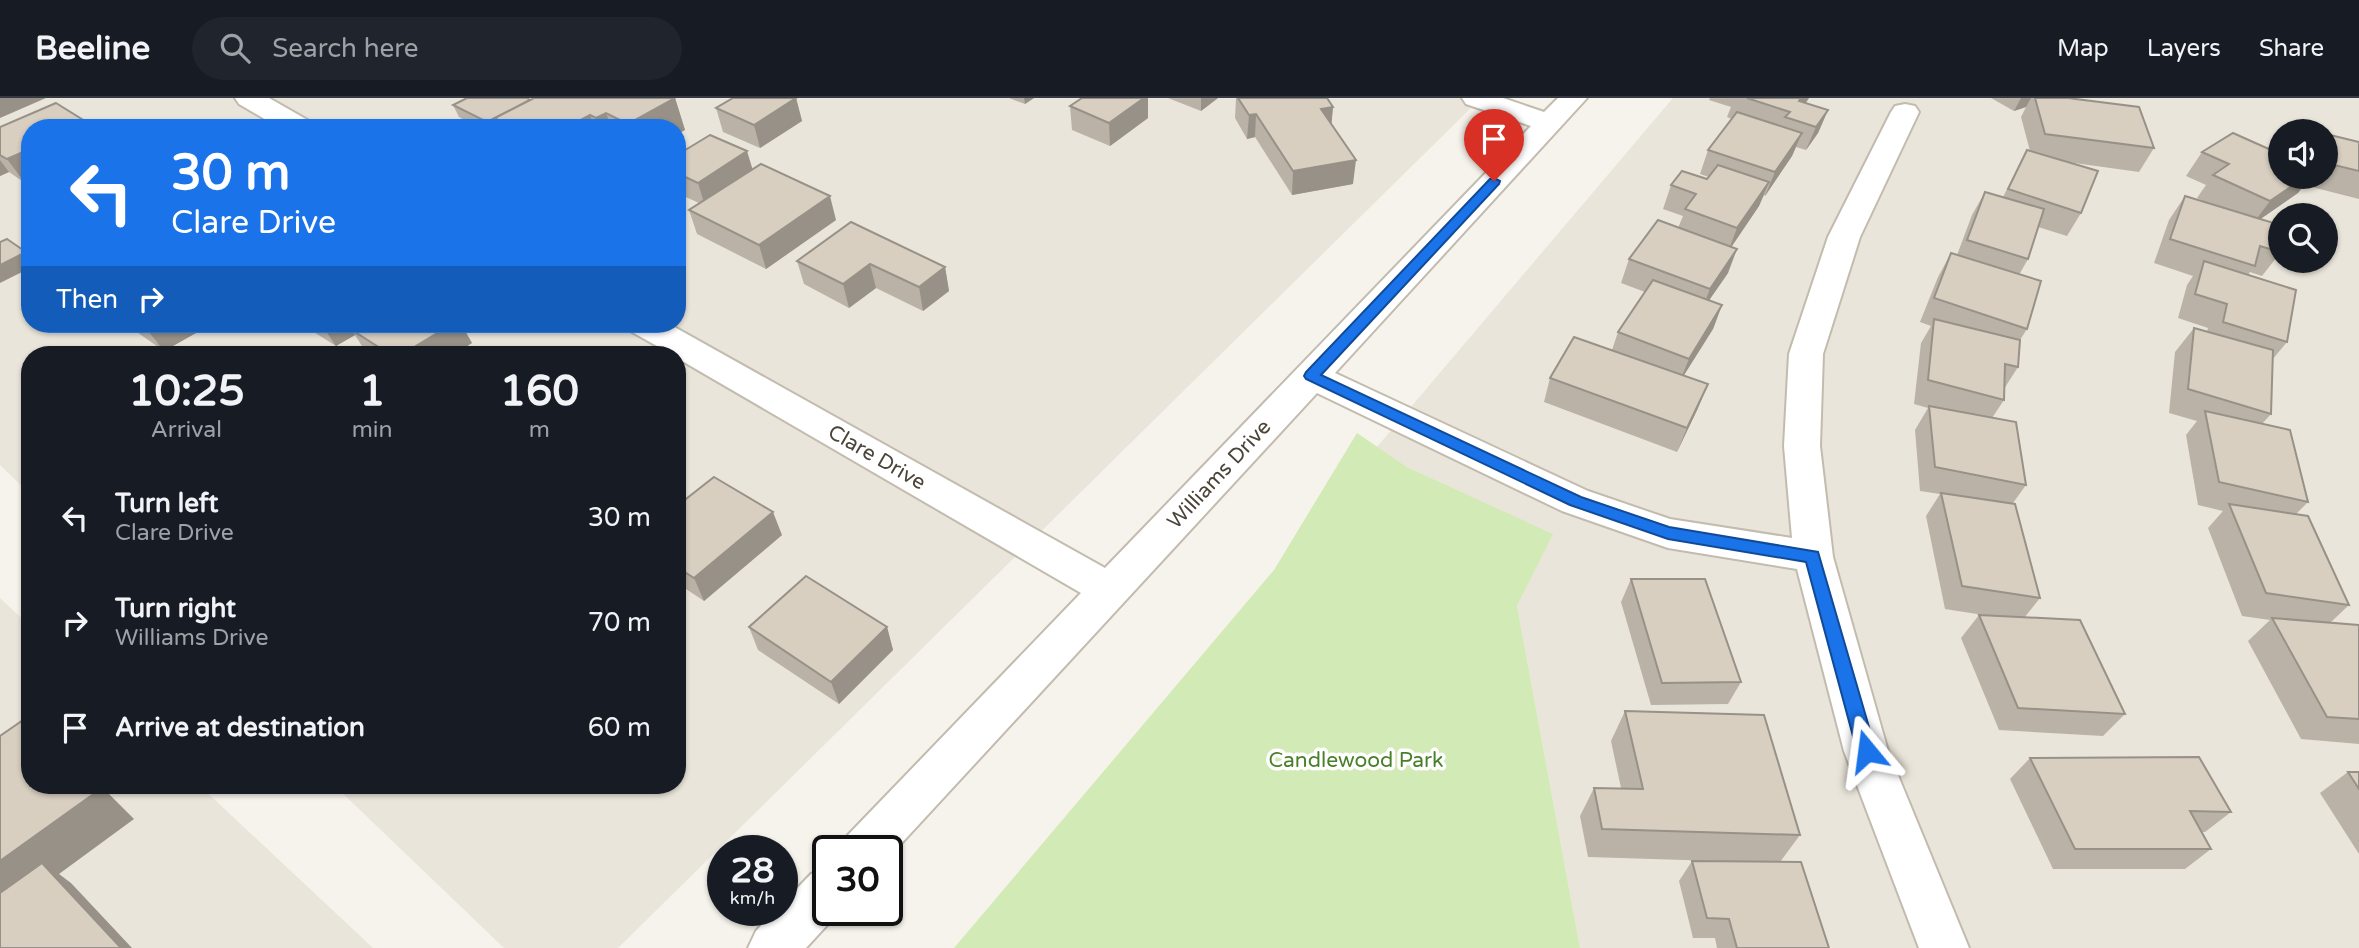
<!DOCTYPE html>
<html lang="en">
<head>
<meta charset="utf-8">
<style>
	body { margin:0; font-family:"Varela Round",sans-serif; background:#20242c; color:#f1f3f6; height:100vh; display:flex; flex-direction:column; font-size:26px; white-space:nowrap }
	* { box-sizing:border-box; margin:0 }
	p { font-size:23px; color:#9ea1a6 }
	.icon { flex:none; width:38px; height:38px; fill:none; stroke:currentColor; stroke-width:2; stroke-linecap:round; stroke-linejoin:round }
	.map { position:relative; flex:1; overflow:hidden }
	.side { position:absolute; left:21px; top:248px; width:665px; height:448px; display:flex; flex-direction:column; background:#171b24; border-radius:28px; box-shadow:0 2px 5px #0004 }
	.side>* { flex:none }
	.top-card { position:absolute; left:21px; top:21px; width:665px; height:214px; border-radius:28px; box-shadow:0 2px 5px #0004; background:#1a73e8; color:#fff; overflow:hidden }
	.buttons { position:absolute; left:2268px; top:21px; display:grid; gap:14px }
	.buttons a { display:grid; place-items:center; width:70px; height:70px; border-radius:50%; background:#171b24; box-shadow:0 2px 5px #0004; font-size:35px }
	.speed { position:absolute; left:707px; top:737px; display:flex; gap:14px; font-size:35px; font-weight:700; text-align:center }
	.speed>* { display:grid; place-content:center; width:91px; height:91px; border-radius:50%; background:#171b24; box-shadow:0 2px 5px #0004; line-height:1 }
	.speed small { font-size:18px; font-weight:400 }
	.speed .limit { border:4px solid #111; border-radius:10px; background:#fff; color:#111 }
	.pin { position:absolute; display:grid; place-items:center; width:60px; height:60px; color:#fff; margin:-72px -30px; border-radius:50% 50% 50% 0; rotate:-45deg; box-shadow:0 0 7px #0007 }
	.pin .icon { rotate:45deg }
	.me { position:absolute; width:77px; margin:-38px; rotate:344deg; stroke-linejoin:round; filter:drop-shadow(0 0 5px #0008) }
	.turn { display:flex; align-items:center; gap:24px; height:147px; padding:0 35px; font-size:32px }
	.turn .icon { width:91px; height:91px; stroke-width:2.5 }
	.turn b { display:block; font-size:49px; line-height:60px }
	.then { display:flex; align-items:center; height:66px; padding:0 35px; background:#0003; gap:14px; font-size:26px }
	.eta { display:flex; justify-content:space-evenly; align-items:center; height:119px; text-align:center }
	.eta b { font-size:42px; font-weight:700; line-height:49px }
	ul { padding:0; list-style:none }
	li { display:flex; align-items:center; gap:21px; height:105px; padding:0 35px }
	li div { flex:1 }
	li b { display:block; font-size:26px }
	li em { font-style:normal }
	header { display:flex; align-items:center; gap:42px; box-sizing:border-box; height:98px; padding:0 35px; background:#171b24; border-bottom:2px solid #363941 }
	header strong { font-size:33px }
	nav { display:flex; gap:38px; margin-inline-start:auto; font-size:24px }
	.search { width:490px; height:63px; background:#20242c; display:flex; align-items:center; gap:18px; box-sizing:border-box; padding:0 24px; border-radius:38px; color:#9ea1a6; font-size:26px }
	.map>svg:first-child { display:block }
	.residential { fill:#eae5da; fill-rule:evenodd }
	.green { fill:#d2eab5 }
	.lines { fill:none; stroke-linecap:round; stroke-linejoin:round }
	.minor-casing { stroke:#c2bbae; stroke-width:4 }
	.minor { fill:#fff; fill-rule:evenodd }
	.wall { fill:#bab2a6 }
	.shaded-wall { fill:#979187 }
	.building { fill:#d8cfc1; stroke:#979187; stroke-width:2 }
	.route { fill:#1a73e8; stroke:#114b97; stroke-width:2 }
	.labels { text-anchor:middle; stroke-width:7; stroke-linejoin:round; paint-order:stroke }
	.street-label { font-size:21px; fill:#4b4439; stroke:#fff }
	.park-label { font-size:21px; fill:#4a7f2a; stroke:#fff }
</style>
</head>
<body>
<header>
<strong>Beeline</strong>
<div class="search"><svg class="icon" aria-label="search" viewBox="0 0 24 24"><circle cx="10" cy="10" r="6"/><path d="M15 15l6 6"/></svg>Search here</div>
<nav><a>Map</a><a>Layers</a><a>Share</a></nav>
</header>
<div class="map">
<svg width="2359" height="850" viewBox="0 0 2359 850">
	<rect width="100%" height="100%" fill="#f6f3ec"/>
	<!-- residential -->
	<g class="residential">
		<path d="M 0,0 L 1481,0 L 618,850 L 504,850 L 335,688 L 677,688 L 677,257 L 30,257 L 30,396 L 0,367 ZM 30,30 L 677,30 L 677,226 L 30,226 Z"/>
		<path d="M 1673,0 L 2359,0 L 2359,850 L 1580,850 L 1517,508 L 1552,436 L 1407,369 L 1377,349 ZM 2280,33 L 2326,33 L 2326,79 L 2280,79 ZM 2280,117 L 2326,117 L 2326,163 L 2280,163 Z"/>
		<polygon points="0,500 30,528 30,688 200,688 373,850 0,850"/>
	</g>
	<!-- green -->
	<polygon class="green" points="1357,335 1407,369 1553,436 1517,508 1580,850 954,850 1274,472"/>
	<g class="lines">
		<!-- minor casing -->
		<g class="minor-casing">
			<g id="minor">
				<polygon points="235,0 269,0 311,24 315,30 280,30 239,6"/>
				<polygon points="1462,0 1503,0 1544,14 1558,0 1587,0 1335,275 1588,393 1670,421 1792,440 1784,348 1789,256 1828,139 1891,14 1895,8 1905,6 1915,8 1919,14 1860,139 1823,256 1820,348 1833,459 1888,653 1969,850 1919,850 1844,653 1797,471 1668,450 1562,413 1317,295 887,761 887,752 842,752 848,737 1081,495 677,260 677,257 673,257 632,234 627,226 669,226 1105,470 1531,28 1466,6"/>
				<polygon points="828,770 828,812 841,812 806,850 748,850 756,833 776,812 782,812 782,806 811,776"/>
			</g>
		</g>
		<!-- minor -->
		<use href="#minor" class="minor"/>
	</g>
	<!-- wall -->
	<g class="wall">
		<polygon points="467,0 527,0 530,2 534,0 675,0 685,32 677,36 677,30 479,30 459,19 453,7"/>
		<polygon points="796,0 802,23 760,50 723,34 716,10"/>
		<polygon points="1009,0 1034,0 1025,6"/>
		<polygon points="1168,0 1218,0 1201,13"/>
		<polygon points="1236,0 1327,0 1333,9 1331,26 1353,86 1292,97 1255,39 1247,41 1235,20"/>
		<polygon points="1710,0 1809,0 1806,5 1828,12 1818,35 1806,52 1796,49 1792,58 1765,98 1764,97 1759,108 1731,149 1728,175 1709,202 1722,207 1713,231 1684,277 1698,310 1677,354 1544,304 1550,280 1612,252 1618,234 1645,194 1621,185 1629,161 1678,130 1683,118 1663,111 1671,87 1707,81 1709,79 1700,76 1708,52 1732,21 1727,19 1731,9 1709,2"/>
		<polygon points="1991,0 2068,0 2154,50 2139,74 2067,64 2081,115 2067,138 2038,129 2028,161 2019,177 2027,231 2020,242 2018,269 2004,291 2004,302 1992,320 2026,387 2013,405 2040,500 2024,520 2125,616 2103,638 1999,632 1961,540 1979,517 1990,518 1945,511 1926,418 1940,396 1920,393 1915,332 1928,310 1914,306 1921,245 1931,228 1920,224 1938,179 1951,155 1957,157 1972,117 1985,94 2003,99 2027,52 2030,53 2021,19 2026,9 2014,13"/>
		<polygon points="1070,8 1148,20 1110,48 1072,32"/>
		<polygon points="0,29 30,30 30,83 25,85 9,74 0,78"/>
		<polygon points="2326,36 2359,44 2359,101 2304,87 2298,95 2260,121 2280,155 2262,178 2250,174 2248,177 2287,244 2272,262 2271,316 2262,326 2308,404 2296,416 2349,507 2330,525 2359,527 2359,646 2301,641 2248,543 2270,522 2242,518 2208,430 2223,413 2198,407 2186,337 2197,323 2169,315 2175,254 2194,230 2207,234 2208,230 2178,220 2187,187 2193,178 2154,165 2169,122 2185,98 2205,104 2197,100 2206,87 2186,78 2202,54 2280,79 2326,79"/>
		<polygon points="677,57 752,72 836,122 766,171 697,136 689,112 699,105 677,95"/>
		<polygon points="797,163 945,169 949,193 923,213 876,190 849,210 804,186"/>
		<polygon points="128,226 212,226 164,253 131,230"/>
		<polygon points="301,226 461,226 472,245 453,257 370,257 367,256 355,237 336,248"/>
		<polygon points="677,408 782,437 704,503 677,485"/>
		<polygon points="1631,481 1741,584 1728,606 1651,607 1621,504"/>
		<polygon points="749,529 887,529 893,552 839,606 758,552"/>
		<polygon points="1625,613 1800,737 1780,764 1829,850 1717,850 1715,840 1693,840 1679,783 1692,763 1748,764 1588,759 1580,718 1594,690 1621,690 1611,643"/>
		<polygon points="2030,660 2231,714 2205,734 2201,734 2211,751 2185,771 2053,771 2010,681"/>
		<polygon points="2348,674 2359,674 2359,756 2320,695"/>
	</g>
	<!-- shaded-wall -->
	<g class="shaded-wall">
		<polygon points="0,0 46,0 0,20"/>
		<polygon points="675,0 685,32 677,36 677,30 630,30 628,26"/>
		<polygon points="796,0 802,23 760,50 754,27"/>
		<polygon points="1024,0 1034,0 1025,6"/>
		<polygon points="1144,0 1148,0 1148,20 1110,48 1109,25"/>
		<polygon points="1201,0 1218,0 1201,13"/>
		<polygon points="1801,0 1809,0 1793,21 1799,3"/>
		<polygon points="2021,0 2031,0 2026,9 2014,13"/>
		<polygon points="530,2 495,20 499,30 490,30 487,24"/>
		<polygon points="1333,9 1331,32 1321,11"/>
		<polygon points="1828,12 1818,35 1806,52 1816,29"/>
		<polygon points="606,15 612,30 600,30 596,20"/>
		<polygon points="1256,16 1255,39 1247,41 1249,17"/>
		<polygon points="590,17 595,30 566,30"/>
		<polygon points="88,25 91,30 78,30"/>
		<polygon points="1802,35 1792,58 1765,98 1775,74"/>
		<polygon points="30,51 30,83 25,85 7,61"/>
		<polygon points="747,53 754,76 705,108 698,85"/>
		<polygon points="0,62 9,74 0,78"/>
		<polygon points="1356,62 1353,86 1292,97 1293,73"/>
		<polygon points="2305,79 2310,79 2298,95 2252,127 2270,103"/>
		<polygon points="1769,84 1759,108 1728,154 1737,130"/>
		<polygon points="830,98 836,122 766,171 759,147"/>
		<polygon points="1737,151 1728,175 1701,214 1710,191"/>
		<polygon points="26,154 30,158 30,170 0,185 0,167"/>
		<polygon points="870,166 876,190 849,210 843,186"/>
		<polygon points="945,169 949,193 923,213 919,189"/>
		<polygon points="1722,207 1713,231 1679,285 1689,261"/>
		<polygon points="151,226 212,226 164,253 145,229"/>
		<polygon points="321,226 374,226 352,232 355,237 336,248"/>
		<polygon points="452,226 461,226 472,245 453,257 401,257"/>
		<polygon points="1708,286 1698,310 1677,354 1687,330"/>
		<polygon points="677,362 684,379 677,384"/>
		<polygon points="773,414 782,437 704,503 694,480"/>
		<polygon points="887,529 893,552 839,606 831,584"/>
		<polygon points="94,688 101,688 134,721 59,776 71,785 132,850 121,850 0,820 0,763"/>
	</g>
	<!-- building -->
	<g class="building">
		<polygon points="467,0 527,0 530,2 487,24 453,7"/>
		<polygon points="534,0 675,0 628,26 606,15 596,20 590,17 566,30 513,30 495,20"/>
		<polygon points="733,0 796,0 754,27 716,10"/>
		<polygon points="1082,0 1144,0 1109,25 1070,8"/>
		<polygon points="1238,0 1327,0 1333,9 1321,11 1356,62 1293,73 1256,16 1249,17"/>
		<polygon points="1747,0 1801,0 1799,3 1828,12 1816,29 1785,19 1790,14"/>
		<polygon points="2035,0 2068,0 2139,9 2154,50 2045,36"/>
		<polygon points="56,5 88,25 78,30 30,30 30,51 7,61 0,57 0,29"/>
		<polygon points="1737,14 1802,35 1775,74 1708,52"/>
		<polygon points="2233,35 2280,56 2280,79 2305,79 2270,103 2213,77 2229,66 2202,54"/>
		<polygon points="2326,36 2359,44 2359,73 2326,65"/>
		<polygon points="710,37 747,53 698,85 677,75 677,57"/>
		<polygon points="2027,52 2098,73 2081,115 2008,91"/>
		<polygon points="761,66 830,98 759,147 689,112"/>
		<polygon points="1718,67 1769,84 1737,130 1685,111 1696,96 1671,87 1682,73 1707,81"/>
		<polygon points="1985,94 2044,111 2028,161 1967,142"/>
		<polygon points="30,95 30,102 24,98"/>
		<polygon points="2185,98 2280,127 2280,154 2260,148 2255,168 2170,141"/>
		<polygon points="1658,122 1737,151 1710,191 1629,161"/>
		<polygon points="851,124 945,169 919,189 870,166 843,186 797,163"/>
		<polygon points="7,141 26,154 0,167 0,144"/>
		<polygon points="1951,155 2041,183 2027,231 1934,200"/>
		<polygon points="2204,163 2296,192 2287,244 2223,224 2227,206 2195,196"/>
		<polygon points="1653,182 1722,207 1689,261 1618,234"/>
		<polygon points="1934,221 2020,242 2018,269 2005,266 2004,302 1928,282"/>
		<polygon points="362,226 452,226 401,257 391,257 352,232"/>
		<polygon points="2194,230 2273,252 2271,316 2188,291"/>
		<polygon points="1574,239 1708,286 1687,330 1550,280"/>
		<polygon points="502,251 512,257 492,257"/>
		<polygon points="1929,308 2016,324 2026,387 1935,369"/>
		<polygon points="2205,313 2290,332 2308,404 2219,384"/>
		<polygon points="714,379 773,414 694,480 677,469 677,408"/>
		<polygon points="1941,395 2015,406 2040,500 1962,488"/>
		<polygon points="2229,406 2308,418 2349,507 2266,495"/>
		<polygon points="806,478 887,529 831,584 749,529"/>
		<polygon points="1631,481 1705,481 1741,584 1662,585"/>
		<polygon points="1979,517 2080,522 2125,616 2018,610"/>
		<polygon points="2272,520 2359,527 2359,621 2327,619"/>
		<polygon points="1625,613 1764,617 1800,737 1602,731 1594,690 1643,691"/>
		<polygon points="26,620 30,624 30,688 94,688 99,692 0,763 0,638"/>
		<polygon points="2199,659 2231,714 2190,713 2211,751 2075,751 2030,660"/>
		<polygon points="2348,674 2359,674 2359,691"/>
		<polygon points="1692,763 1801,764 1829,850 1737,850 1729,821 1707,820"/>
		<polygon points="42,765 121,850 0,850 0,795"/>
	</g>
	<!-- route -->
	<polygon class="route" points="1494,80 1500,83 1499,86 1321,277 1581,399 1669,429 1818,454 1876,653 1873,658 1867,661 1860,658 1857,653 1806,464 1668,441 1570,407 1306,281 1304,278 1306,274 1490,81"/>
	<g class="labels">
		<!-- street labels -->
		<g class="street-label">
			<text transform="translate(877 359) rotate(30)" y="7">Clare Drive</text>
			<text transform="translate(1219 376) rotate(-47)" y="7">Williams Drive</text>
		</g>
		<!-- park labels -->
		<g class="park-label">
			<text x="1356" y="669">Candlewood Park</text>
		</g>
	</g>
</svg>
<div class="buttons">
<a><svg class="icon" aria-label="sound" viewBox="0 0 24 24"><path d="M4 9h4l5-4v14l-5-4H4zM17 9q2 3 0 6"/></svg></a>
<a><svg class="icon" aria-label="search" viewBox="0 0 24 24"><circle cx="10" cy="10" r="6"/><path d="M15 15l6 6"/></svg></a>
</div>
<div class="speed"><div>28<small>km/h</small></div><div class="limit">30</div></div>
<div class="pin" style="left:1494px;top:83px;background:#d93025"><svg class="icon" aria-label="arrive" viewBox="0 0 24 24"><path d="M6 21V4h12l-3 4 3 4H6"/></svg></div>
<svg class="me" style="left:1867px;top:653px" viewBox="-20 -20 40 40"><path d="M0-17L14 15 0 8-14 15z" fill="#1a73e8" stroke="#fff" stroke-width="4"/></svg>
<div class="top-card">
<div class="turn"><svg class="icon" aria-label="left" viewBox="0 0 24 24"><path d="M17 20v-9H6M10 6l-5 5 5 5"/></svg><div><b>30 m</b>Clare Drive</div></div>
<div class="then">Then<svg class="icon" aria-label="right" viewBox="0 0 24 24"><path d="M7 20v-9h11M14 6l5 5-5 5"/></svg></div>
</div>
<section class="side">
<div class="eta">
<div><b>10:25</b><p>Arrival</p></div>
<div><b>1</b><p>min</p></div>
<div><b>160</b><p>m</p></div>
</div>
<ul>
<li><svg class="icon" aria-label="left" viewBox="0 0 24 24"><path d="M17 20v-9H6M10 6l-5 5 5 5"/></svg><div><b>Turn left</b><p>Clare Drive</p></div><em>30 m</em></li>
<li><svg class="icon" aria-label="right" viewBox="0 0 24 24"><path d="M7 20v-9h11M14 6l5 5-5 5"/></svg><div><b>Turn right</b><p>Williams Drive</p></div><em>70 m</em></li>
<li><svg class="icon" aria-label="arrive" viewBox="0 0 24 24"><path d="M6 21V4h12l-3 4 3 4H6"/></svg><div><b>Arrive at destination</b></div><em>60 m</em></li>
</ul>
</section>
</div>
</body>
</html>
